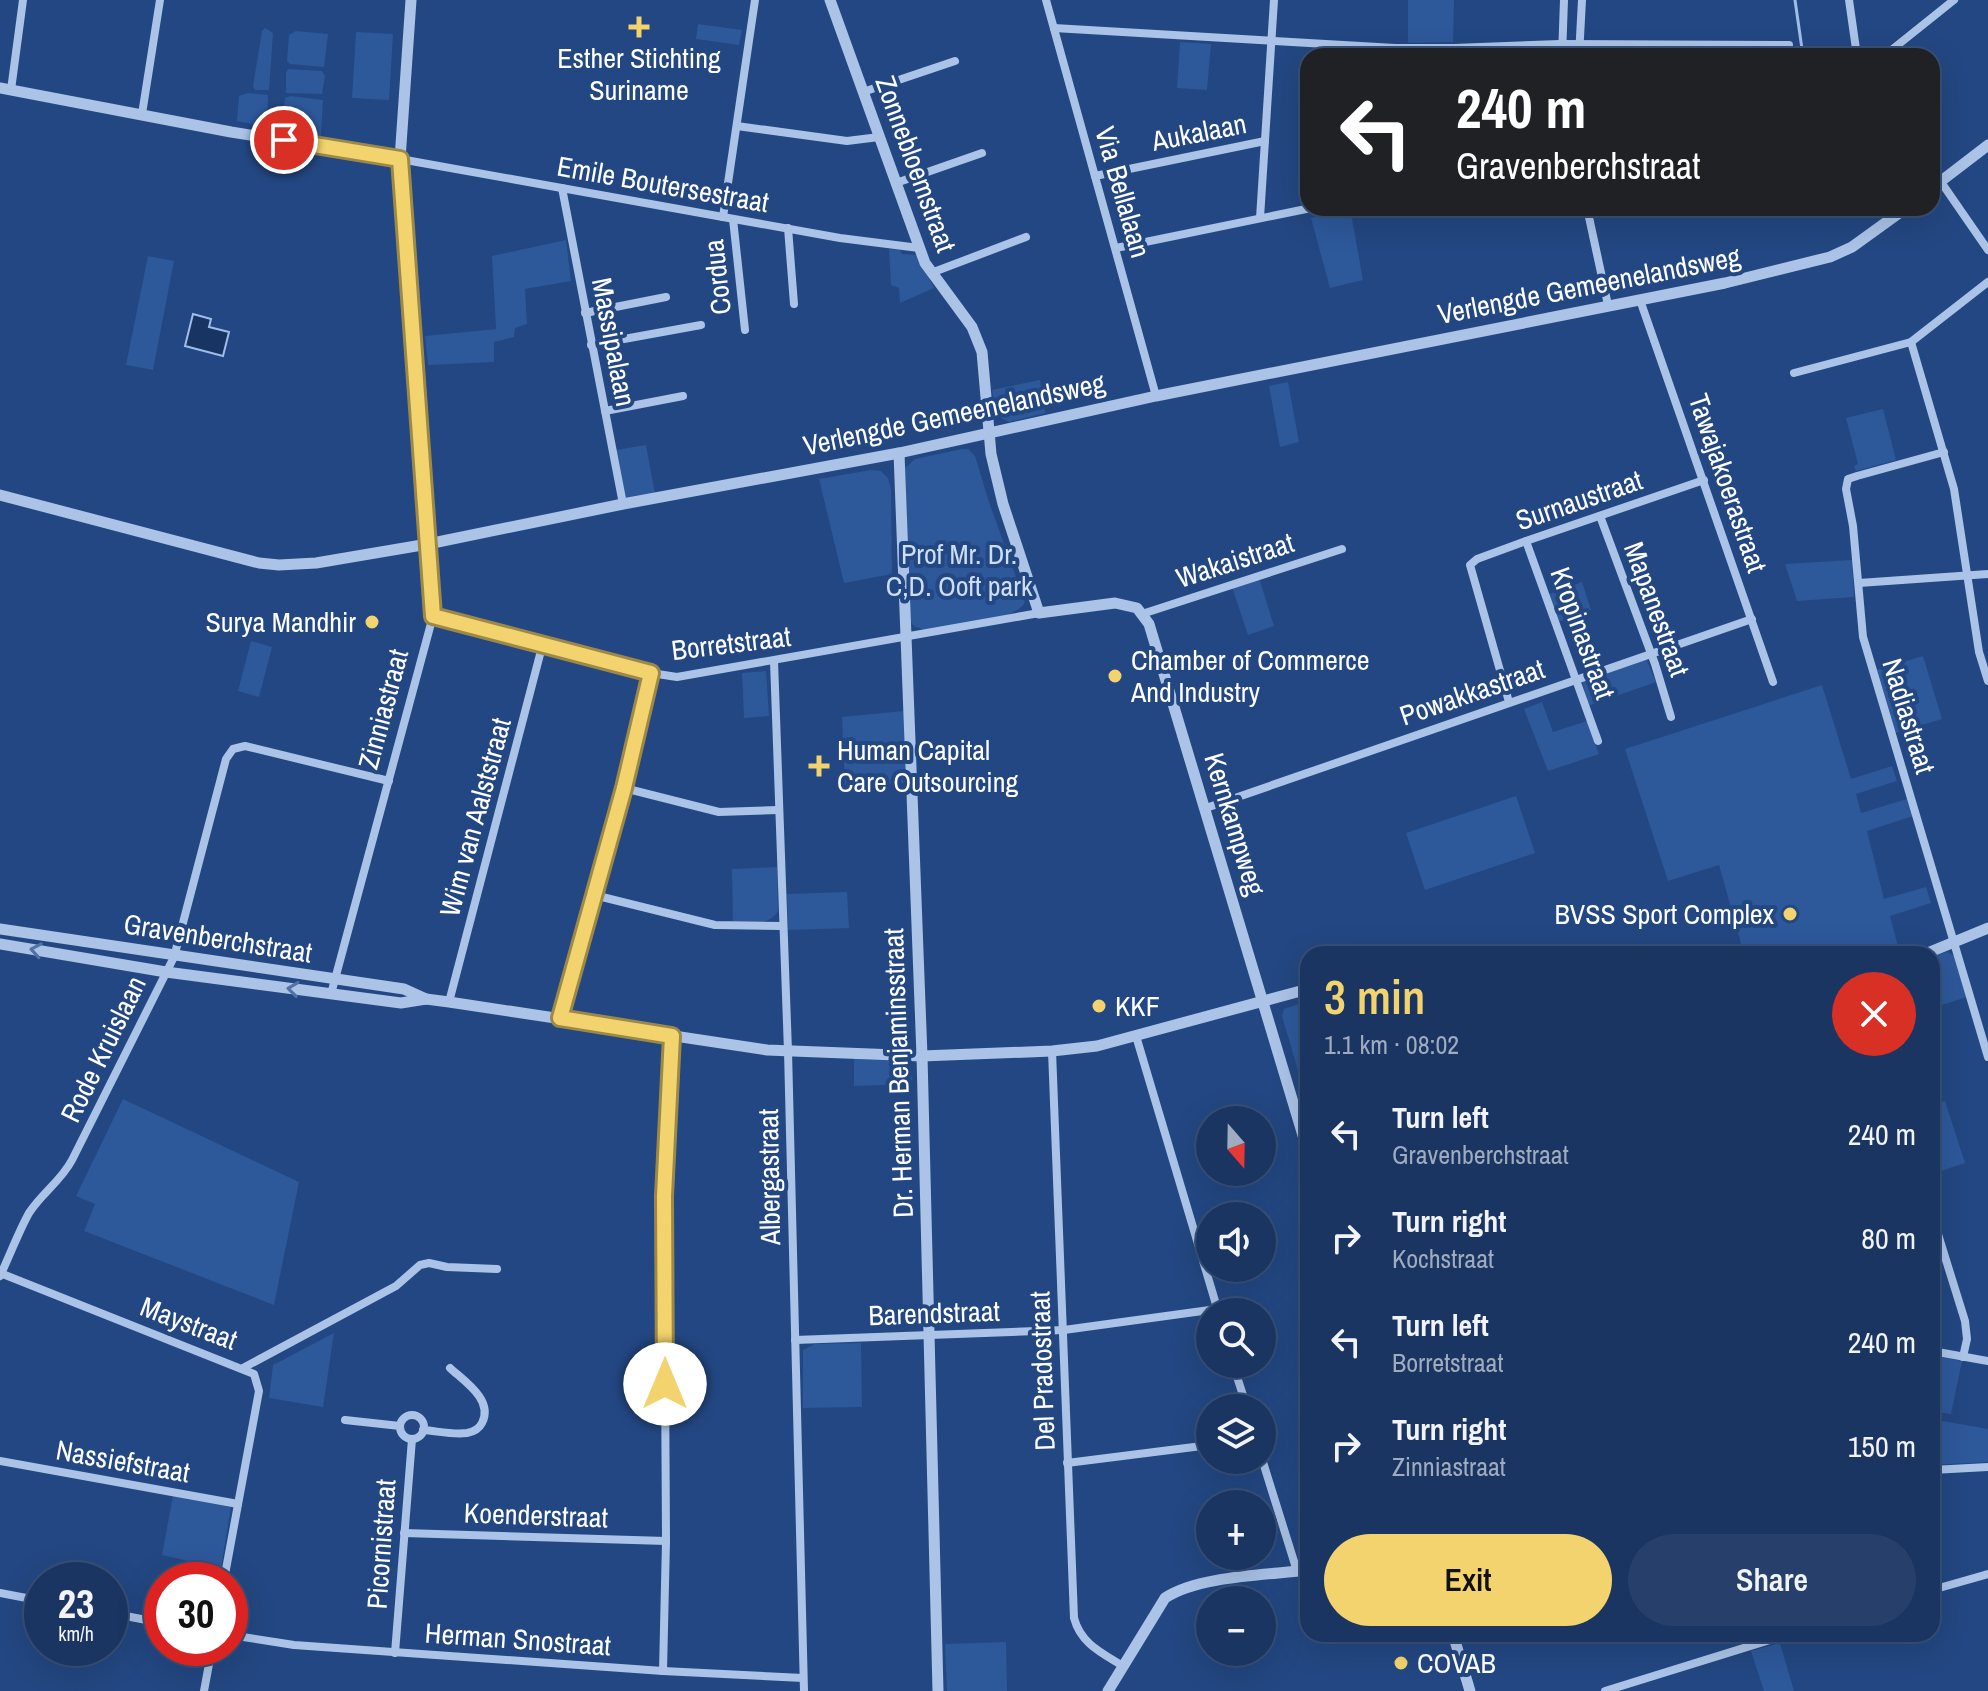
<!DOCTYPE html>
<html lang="en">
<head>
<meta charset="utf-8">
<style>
	body { margin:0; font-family:"Archivo Narrow",sans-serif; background:#27406b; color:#f1f3f6; height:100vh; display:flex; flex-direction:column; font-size:30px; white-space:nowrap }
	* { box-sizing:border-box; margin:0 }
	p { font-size:26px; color:#9fabbe }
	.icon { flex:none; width:44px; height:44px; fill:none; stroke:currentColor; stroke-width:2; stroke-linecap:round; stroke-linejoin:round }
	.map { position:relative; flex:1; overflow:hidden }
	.panel { position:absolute; left:1300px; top:946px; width:640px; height:696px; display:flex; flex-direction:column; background:#1a3562; border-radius:24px; box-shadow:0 8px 32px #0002,0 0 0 2px #385077 }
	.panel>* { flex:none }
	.hud { position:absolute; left:1300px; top:48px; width:640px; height:168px; border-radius:24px; box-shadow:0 8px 32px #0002,0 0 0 2px #385077; background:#202124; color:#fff; overflow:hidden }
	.needle { width:52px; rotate:160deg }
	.tools { position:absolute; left:1196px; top:1106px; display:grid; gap:16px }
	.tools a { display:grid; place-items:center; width:80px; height:80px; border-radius:50%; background:#1a3562; box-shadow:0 8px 32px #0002,0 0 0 2px #385077; font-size:40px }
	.speed { position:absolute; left:24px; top:1562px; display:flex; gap:16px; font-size:40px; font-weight:700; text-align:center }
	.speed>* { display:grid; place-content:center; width:104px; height:104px; border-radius:50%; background:#1a3562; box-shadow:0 8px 32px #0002,0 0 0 2px #385077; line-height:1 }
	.speed small { font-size:20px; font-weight:400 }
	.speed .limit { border:12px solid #d22; background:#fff; color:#111 }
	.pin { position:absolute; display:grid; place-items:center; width:68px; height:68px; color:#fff; margin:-34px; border:4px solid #fff; border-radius:50%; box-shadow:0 2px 8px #0007 }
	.me { position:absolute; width:88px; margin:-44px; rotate:0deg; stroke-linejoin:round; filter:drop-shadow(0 0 6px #0008) }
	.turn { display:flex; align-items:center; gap:28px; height:168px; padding:0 24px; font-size:36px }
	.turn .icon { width:104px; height:104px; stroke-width:2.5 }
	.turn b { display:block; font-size:56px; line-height:68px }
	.round { display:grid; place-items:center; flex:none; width:84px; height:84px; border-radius:42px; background:#27406b }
	.overview { display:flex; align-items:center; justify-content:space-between; height:136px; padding:0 24px }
	h1 { font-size:48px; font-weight:600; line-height:60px; color:#f2d36d }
	.button { display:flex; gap:16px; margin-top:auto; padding:16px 24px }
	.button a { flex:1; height:92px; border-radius:48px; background:#f2d36d; color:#111; font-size:32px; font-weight:600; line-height:92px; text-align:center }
	.button a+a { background:#27406b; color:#f1f3f6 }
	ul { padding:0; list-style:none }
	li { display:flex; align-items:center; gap:24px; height:104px; padding:0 24px }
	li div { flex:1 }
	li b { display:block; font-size:30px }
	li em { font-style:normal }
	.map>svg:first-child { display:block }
	.green { fill:#2d589a }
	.water { fill:#183462; stroke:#9ebde8; stroke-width:2 }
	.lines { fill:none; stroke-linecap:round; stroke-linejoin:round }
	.stream { stroke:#9ebde8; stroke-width:3 }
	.minor { stroke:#aac3e7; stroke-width:8 }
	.tertiary { stroke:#aac3e7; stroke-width:11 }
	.oneway { stroke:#5272a5 }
	.route-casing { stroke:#9d8947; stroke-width:20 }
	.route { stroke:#f2d36d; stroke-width:14 }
	.poi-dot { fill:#f2d36d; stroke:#234782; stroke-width:3 }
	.labels { text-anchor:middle; stroke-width:8; stroke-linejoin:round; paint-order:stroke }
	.poi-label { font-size:28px; fill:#fff; stroke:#234782; text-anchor:start }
	.street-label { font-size:28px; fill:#fff; stroke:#234782 }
	.park-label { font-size:28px; fill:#cedef6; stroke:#234782 }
</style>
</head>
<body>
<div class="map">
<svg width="1988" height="1691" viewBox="0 0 1988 1691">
	<rect width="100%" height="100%" fill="#234782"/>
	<!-- green -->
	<g class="green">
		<polygon points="1408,0 1454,0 1453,42 1408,43"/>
		<polygon points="698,24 742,30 739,45 696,39"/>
		<polygon points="265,28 273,33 269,90 255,90 253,86 262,31"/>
		<polygon points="296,31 328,34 324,67 290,64 287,61 289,35"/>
		<polygon points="356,32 393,34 389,100 352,98"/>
		<polygon points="1180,42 1211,44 1207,90 1177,88"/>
		<polygon points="288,69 322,71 325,76 322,94 286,93 286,73"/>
		<polygon points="248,93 268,95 267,127 237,121 239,96"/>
		<polygon points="290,96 323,100 321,137 284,131 285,122 282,121 285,98"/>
		<polygon points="1350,208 1363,280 1330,288 1311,218"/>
		<polygon points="566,240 571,281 525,289 527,324 515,328 514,337 494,342 494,362 428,365 425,336 496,329 492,256"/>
		<polygon points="889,249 900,250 902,254 917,255 934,288 900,303 899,288 891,285"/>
		<polygon points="148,256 174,261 153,370 126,365"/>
		<polygon points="1040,380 1045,413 1009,422 997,416 992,390"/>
		<polygon points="1288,382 1299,442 1280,447 1269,386"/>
		<polygon points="1883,409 1896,460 1856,471 1854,466 1858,464 1846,418"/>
		<polygon points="646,445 655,494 625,499 616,450"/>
		<path d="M 962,449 L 968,449 L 975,456 L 989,502 L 1025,602 C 1014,623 948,626 924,630 L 914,626 L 909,620 L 905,468 L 915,459 Z"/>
		<polygon points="871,470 881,471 888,478 891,489 892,574 844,583 819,479"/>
		<polygon points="1852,560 1854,597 1797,601 1785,564"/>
		<polygon points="1259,578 1274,626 1248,635 1232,587"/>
		<polygon points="1582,582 1591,610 1558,622 1549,594"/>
		<polygon points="251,641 272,647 259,697 238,691"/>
		<polygon points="1923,656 1942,719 1895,733 1876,670"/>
		<polygon points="1646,659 1656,682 1588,706 1582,681"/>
		<polygon points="766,671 769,716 744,718 742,673"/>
		<polygon points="1822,685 1851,779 1892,766 1897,781 1856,794 1861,813 1907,799 1913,816 1867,831 1884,899 1926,887 1931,903 1890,916 1899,950 1889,954 1744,954 1719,865 1668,881 1625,749"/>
		<polygon points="1542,702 1553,732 1587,721 1599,754 1548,771 1524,709"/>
		<polygon points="904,711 906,783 845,785 842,717"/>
		<polygon points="1516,796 1535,853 1425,890 1406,833"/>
		<path d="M 777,867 L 778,911 C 769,927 750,922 733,922 L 732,869 Z"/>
		<polygon points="847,892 849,928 788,930 787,894"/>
		<polygon points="1947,952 1955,956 1967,997 1932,1008 1932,957"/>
		<polygon points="1308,1001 1308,1104 1282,1016 1284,1009"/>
		<polygon points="854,1059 904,1061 911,1066 912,1084 854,1086"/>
		<polygon points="123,1099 299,1182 274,1305 84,1231 95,1204 76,1196"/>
		<polygon points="1945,1101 1965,1163 1932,1174 1932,1105"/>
		<polygon points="334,1333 323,1407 269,1398 273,1365"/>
		<polygon points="861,1343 862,1407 803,1408 803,1350 815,1344"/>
		<polygon points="1932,1355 1962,1361 1951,1414 1937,1412 1932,1408"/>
		<polygon points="1932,1419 1988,1429 1988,1462 1932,1465"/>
		<polygon points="173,1496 231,1507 221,1568 162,1555"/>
		<polygon points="1006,1642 1007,1691 947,1691 945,1644"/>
		<polygon points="1780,1643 1794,1691 1764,1691 1751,1651"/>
	</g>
	<!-- water -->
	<polygon class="water" points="193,314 211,319 209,327 229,332 223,356 185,346"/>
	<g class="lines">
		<!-- stream -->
		<g class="stream">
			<polyline points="1795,0 1803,56"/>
			<polyline points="1454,952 1461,954"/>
		</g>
		<!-- minor -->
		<g class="minor">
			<polyline points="1046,0 1156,396"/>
			<polyline points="1849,0 1857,56"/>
			<polyline points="1054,28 1395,48 1454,48 1560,44 1789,45"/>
			<polyline points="1562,56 1564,0"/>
			<polyline points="1579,56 1582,0"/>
			<polyline points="1884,56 1954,0"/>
			<polyline points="11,90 23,0"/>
			<polyline points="863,92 955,61"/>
			<polyline points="142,114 160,0"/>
			<polyline points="737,126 847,141 879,137"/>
			<polyline points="400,159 840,238 919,248"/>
			<polyline points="1095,176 1265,141"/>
			<polyline points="1941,182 1988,250"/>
			<polyline points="896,183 982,153"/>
			<polyline points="562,188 623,504"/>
			<polyline points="1587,208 1608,305"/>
			<polyline points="723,217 755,0"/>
			<polyline points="1260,218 1274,0"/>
			<polyline points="733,219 745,330"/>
			<polyline points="788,228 794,304"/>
			<polyline points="1116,248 1311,208"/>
			<polyline points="931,273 1026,237"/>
			<polyline points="1640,300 1773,682"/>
			<polyline points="585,313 666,297"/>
			<polyline points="1911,342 1954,489 1979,652 1988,681"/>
			<polyline points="591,345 701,325"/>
			<polyline points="1794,373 1911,342 1988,282"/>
			<polyline points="605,411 683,396"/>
			<polyline points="1944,452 1857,476 1848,479 1846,489 1853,526 1863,637 1988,1057"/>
			<polyline points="1600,516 1655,664 1671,717"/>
			<polyline points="1526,541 1598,741"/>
			<polyline points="1859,583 1988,574"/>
			<polyline points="1142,614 1342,549"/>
			<polyline points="433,616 651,673 677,677 1039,613"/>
			<polyline points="774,661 788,1051 804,1691"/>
			<polyline points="1509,702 1470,565 1477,559 1526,541 1704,480"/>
			<polyline points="624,788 719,812 778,810"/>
			<polyline points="1206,808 1752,619"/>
			<polyline points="594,895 715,925 783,926"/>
			<polyline points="331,994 433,616 428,544"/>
			<polyline points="449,1002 543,643"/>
			<polyline points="560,1018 624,788 651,673"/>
			<polyline points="1136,1036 1218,1311"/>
			<path d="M 1052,1051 L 1074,1618 C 1081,1644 1102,1653 1123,1666"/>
			<polyline points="1932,1215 1965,1321 1967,1339 1963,1357"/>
			<polyline points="0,1273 254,1374 259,1391 224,1580"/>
			<path d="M 0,1276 C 10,1255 18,1233 29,1213 C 42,1193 61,1181 72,1160 L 174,957 L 226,759 L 233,749 L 245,746 L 389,781"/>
			<polyline points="795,1340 1064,1330 1217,1309"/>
			<polyline points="1932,1351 1988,1361"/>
			<polyline points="1233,1364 1247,1408"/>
			<polyline points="243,1368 396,1286 420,1265 429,1263 447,1267 497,1269"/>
			<circle cx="412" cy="1427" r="12"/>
			<polyline points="345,1420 400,1426"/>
			<path d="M 423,1430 C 437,1431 453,1435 467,1433 C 473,1432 479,1429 482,1423 C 494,1400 464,1381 450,1368"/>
			<polyline points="1262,1459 1297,1571"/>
			<polyline points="0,1461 238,1504"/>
			<polyline points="1067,1463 1210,1445"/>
			<polyline points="1932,1470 1988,1467"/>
			<polyline points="404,1533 666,1541"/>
			<polyline points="1932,1590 1988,1574"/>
			<polyline points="0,1593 42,1601"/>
			<polyline points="110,1613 162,1623"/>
			<polyline points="230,1635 294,1645 663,1671 803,1678"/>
			<polyline points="395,1653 412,1439"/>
			<polyline points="663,1671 666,1541 664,1196 672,1036"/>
			<polyline points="204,1691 212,1648"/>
			<polyline points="1605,1691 1789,1634"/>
		</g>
		<!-- tertiary -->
		<g class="tertiary">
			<polyline points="411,0 400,159 428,544"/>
			<polyline points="830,0 925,263 972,327 982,352 991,454 1003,504 1039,613 1115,603 1137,608 1149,624 1308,1152"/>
			<polyline points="0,88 231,132 400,159"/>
			<polyline points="1932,188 1988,145"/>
			<polyline points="899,453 922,1056 938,1691"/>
			<polyline points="0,495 259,563 279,565 316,563 428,544 623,504 899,453 1156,396 1725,283 1830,257 1852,247 1906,208"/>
			<polyline points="0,929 404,989 426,999"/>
			<polyline points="0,944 166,972 401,1003 426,999 449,1002 767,1050 922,1056 1052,1051 1097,1046 1308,989"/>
			<polyline points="1925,954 1988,928"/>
			<polyline points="1453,1634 1470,1691"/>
			<path d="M 1108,1691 L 1165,1598 C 1197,1576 1268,1575 1308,1570"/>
		</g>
	</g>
	<!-- one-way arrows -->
	<defs><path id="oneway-chevron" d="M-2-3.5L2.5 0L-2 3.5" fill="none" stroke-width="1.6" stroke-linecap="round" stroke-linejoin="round" transform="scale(2)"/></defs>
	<g class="oneway">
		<use href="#oneway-chevron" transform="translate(36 950) rotate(-170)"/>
		<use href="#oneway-chevron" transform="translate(293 989) rotate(-173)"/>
	</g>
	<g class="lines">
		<!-- route casing -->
		<g class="route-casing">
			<polyline id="route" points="284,140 400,159 433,616 651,673 624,788 560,1018 672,1036 664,1196 665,1384"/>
		</g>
		<!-- route -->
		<use href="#route" class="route"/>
	</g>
	<!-- markers -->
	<g class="poi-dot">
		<path d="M635 15h8v8h8v8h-8v8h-8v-8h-8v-8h8z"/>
		<circle cx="372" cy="622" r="8"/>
		<circle cx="1115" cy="676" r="8"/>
		<path d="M815 754h8v8h8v8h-8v8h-8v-8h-8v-8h8z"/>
		<circle cx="1790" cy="914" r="8"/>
		<circle cx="1099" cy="1006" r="8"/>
		<circle cx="1401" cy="1663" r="8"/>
	</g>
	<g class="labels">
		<!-- poi labels -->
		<g class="poi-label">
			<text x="639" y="68" text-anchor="middle">Esther Stichting<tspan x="639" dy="32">Suriname</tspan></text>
			<text x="356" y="632" text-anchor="end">Surya Mandhir</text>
			<text x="1131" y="670">Chamber of Commerce<tspan x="1131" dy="32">And Industry</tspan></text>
			<text x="837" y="760">Human Capital<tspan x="837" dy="32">Care Outsourcing</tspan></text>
			<text x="1774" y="924" text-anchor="end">BVSS Sport Complex</text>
			<text x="1115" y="1016">KKF</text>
			<text x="1417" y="1673">COVAB</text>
		</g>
		<!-- street labels -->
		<g class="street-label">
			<text transform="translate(1199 132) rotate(-11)" y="10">Aukalaan</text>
			<text transform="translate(916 164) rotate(70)" y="10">Zonnebloemstraat</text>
			<text transform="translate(663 184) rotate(10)" y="10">Emile Boutersestraat</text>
			<text transform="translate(1123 192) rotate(74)" y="10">Via Bellalaan</text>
			<text transform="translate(717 277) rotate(-96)" y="10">Cordua</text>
			<text transform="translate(1589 285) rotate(-11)" y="10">Verlengde Gemeenelandsweg</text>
			<text transform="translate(614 342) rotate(79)" y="10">Massipalaan</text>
			<text transform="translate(954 414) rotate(-12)" y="10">Verlengde Gemeenelandsweg</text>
			<text transform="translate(1728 483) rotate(71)" y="10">Tawajakoerastraat</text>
			<text transform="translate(1579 500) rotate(-19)" y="10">Surnaustraat</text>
			<text transform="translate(1235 560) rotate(-18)" y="10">Wakaistraat</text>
			<text transform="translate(1657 609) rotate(70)" y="10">Mapanestraat</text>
			<text transform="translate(1583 633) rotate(70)" y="10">Kropinastraat</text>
			<text transform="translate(731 643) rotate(-7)" y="10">Borretstraat</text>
			<text transform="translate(1472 692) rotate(-19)" y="10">Powakkastraat</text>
			<text transform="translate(383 709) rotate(-75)" y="10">Zinniastraat</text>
			<text transform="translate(1909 716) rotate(73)" y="10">Nadiastraat</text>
			<text transform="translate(475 817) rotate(-75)" y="10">Wim van Aalststraat</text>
			<text transform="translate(1235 824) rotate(73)" y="10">Kernkampweg</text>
			<text transform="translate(218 938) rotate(9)" y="10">Gravenberchstraat</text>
			<text transform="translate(103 1049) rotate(-64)" y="10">Rode Kruislaan</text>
			<text transform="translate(898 1073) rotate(-92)" y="10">Dr. Herman Benjaminsstraat</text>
			<text transform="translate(769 1177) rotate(-91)" y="10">Albergastraat</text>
			<text transform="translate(934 1313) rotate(-2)" y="10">Barendstraat</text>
			<text transform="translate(189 1323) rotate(21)" y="10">Maystraat</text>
			<text transform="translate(1042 1371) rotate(-92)" y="10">Del Pradostraat</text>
			<text transform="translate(123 1461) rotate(10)" y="10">Nassiefstraat</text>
			<text transform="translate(536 1515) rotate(2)" y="10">Koenderstraat</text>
			<text transform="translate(381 1544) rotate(-86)" y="10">Picornistraat</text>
			<text transform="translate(518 1639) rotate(4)" y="10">Herman Snostraat</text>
		</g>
		<!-- park labels -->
		<g class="park-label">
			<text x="959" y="564">Prof Mr. Dr.<tspan x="959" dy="32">C,D. Ooft park</tspan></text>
		</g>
	</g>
</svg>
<div class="tools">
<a><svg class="needle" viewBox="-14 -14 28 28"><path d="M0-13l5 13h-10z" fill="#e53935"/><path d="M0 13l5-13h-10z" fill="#9fabbe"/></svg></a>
<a><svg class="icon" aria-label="sound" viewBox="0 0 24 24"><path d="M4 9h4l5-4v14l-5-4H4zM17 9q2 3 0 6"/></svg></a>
<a><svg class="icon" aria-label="search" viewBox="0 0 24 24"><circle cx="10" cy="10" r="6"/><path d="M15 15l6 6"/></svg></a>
<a><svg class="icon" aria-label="layers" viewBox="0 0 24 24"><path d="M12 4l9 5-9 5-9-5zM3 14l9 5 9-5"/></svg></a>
<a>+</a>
<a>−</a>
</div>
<div class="speed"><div>23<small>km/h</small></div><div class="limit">30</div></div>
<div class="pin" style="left:284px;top:140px;background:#d93025"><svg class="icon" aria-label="arrive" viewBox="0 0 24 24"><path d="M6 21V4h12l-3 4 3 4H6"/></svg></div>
<svg class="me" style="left:665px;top:1384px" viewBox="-20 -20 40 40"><circle r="19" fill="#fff"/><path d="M0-13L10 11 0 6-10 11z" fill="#f2d36d"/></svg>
<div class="hud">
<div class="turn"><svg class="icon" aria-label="left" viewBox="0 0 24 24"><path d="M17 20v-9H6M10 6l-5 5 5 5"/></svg><div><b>240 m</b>Gravenberchstraat</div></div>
</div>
<section class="panel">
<div class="overview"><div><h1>3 min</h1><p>1.1 km · 08:02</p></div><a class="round" style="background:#d93025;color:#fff"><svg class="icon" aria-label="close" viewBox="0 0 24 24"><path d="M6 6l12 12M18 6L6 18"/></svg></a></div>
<ul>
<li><svg class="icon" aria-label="left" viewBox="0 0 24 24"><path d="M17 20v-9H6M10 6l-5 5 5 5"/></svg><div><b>Turn left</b><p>Gravenberchstraat</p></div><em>240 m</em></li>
<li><svg class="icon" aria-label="right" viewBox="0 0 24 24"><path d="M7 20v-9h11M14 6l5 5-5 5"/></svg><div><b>Turn right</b><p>Kochstraat</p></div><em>80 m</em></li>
<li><svg class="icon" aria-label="left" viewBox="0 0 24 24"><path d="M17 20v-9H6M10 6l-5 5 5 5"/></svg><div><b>Turn left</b><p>Borretstraat</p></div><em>240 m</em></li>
<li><svg class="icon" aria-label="right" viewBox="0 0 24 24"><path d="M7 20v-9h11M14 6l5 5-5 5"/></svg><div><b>Turn right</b><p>Zinniastraat</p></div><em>150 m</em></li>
</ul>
<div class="button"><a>Exit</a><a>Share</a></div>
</section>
</div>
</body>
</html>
